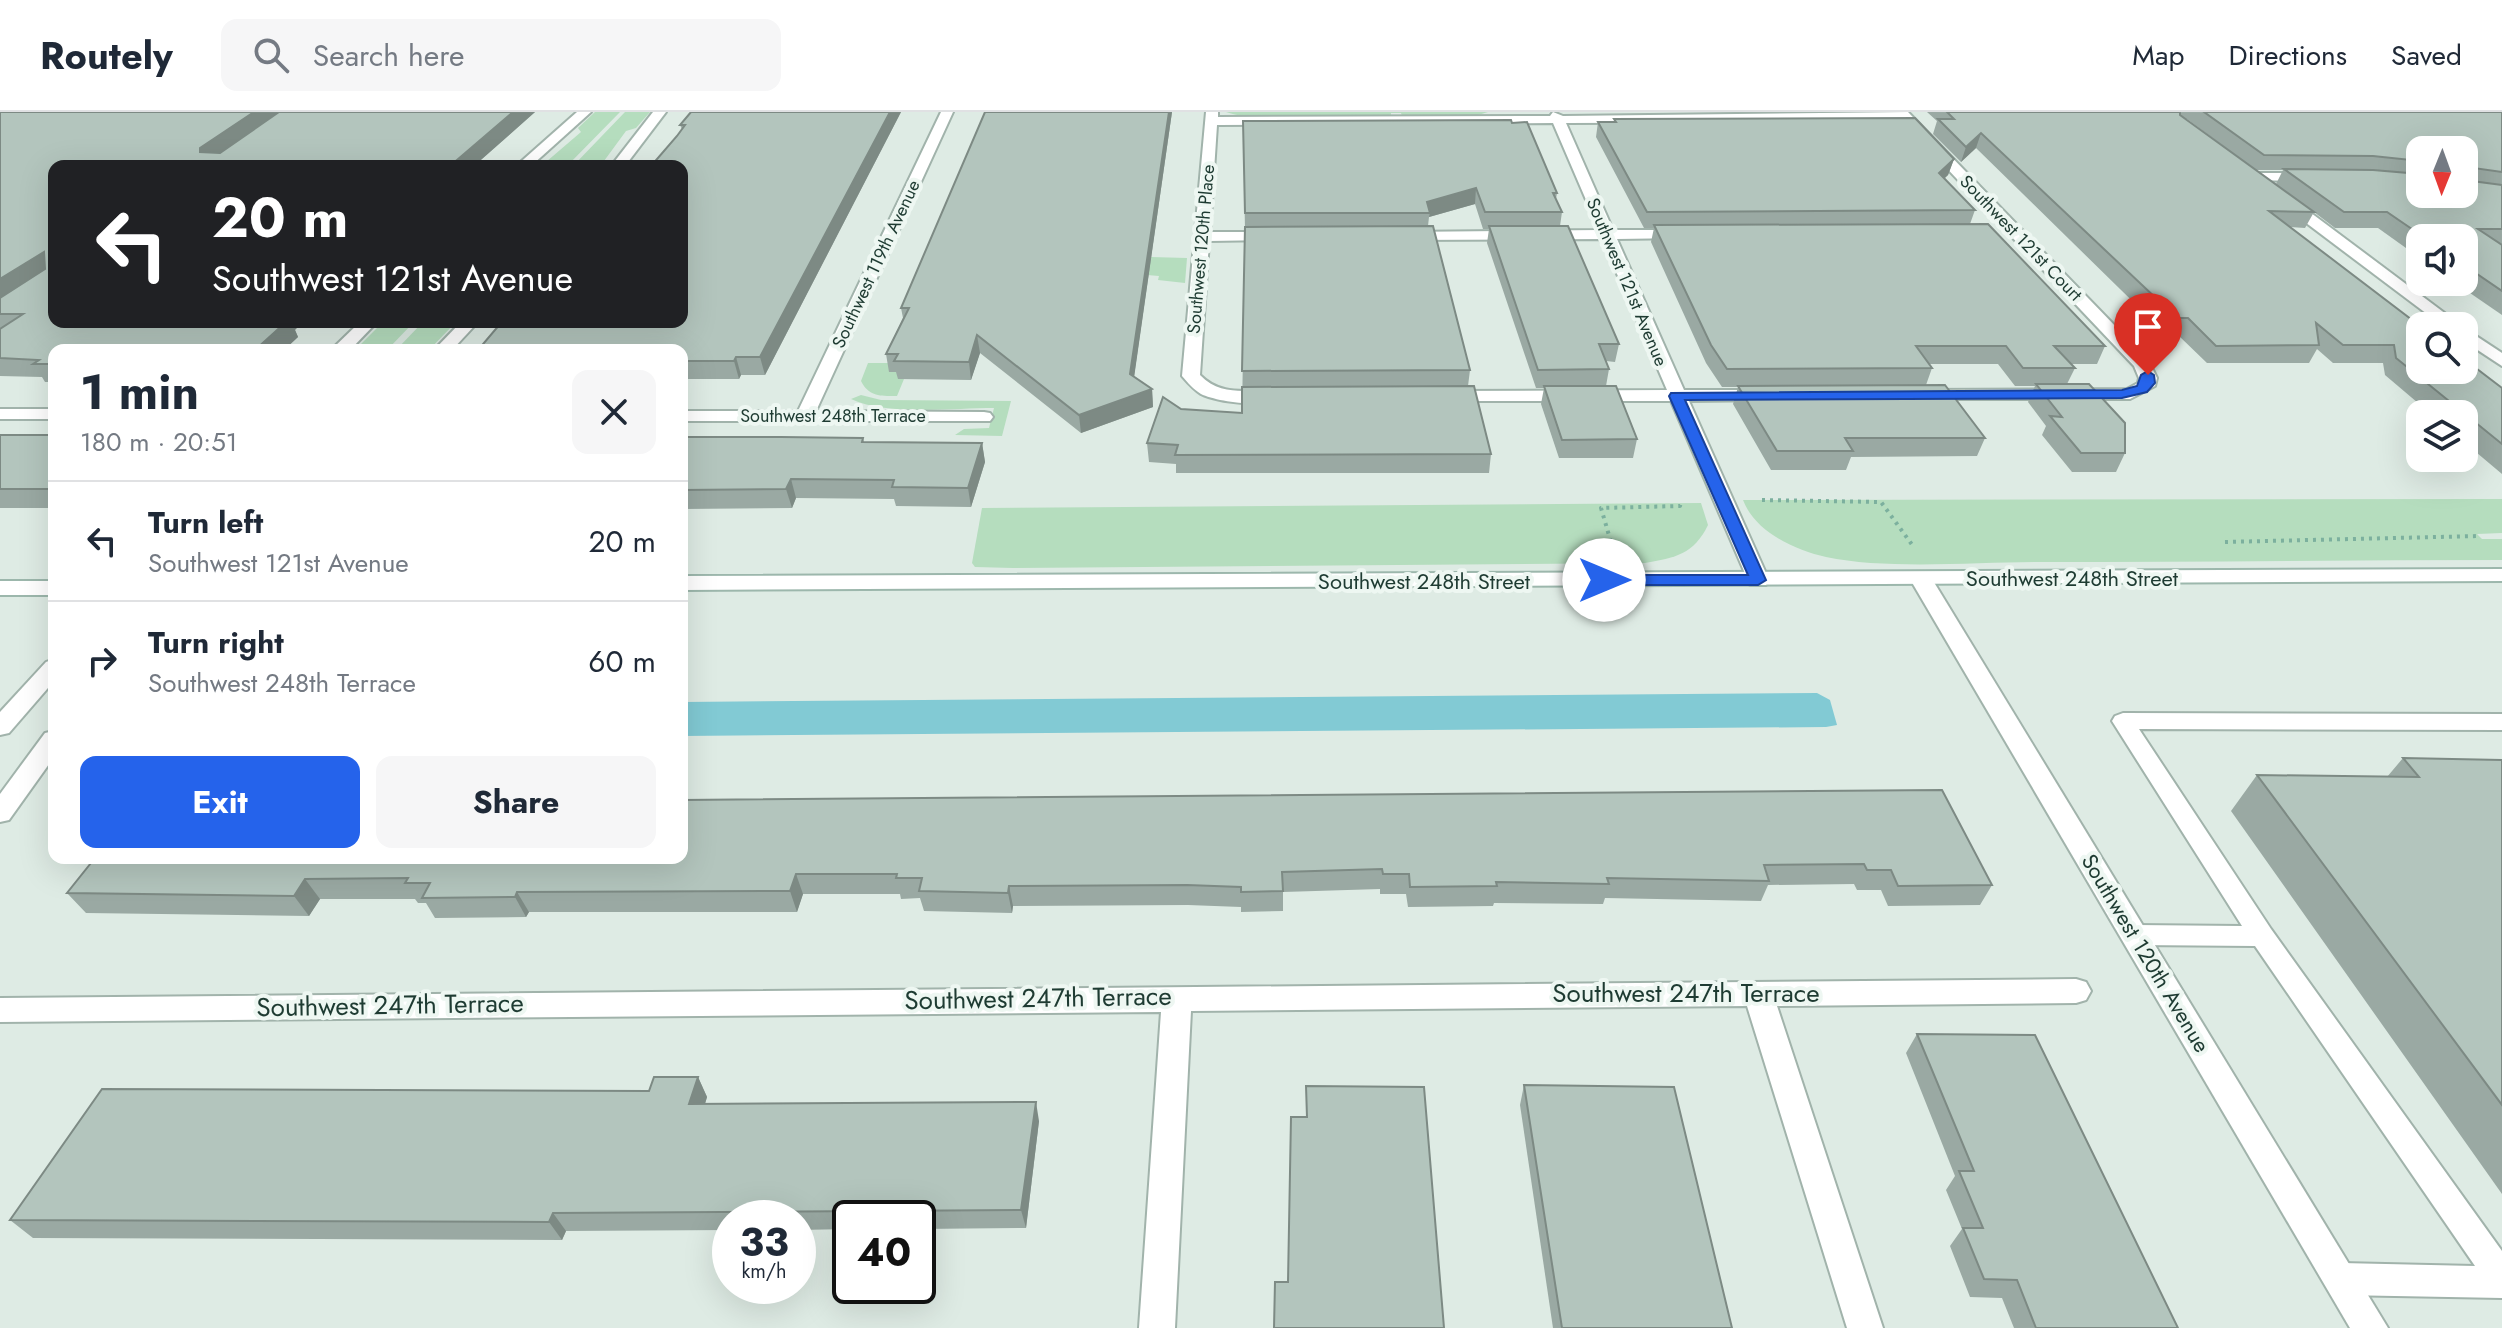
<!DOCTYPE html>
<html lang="en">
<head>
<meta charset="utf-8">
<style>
	body { margin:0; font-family:Jost,sans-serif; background:#f6f6f7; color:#1f2937; height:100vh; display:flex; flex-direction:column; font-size:30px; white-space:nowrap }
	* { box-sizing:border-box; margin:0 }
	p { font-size:26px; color:#747a83 }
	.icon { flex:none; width:44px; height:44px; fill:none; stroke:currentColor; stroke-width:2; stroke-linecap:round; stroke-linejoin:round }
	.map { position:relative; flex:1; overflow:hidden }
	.side { position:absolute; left:48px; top:232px; width:640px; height:520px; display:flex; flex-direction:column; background:#fff; border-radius:16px; box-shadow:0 8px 32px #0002 }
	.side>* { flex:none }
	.guide { position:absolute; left:48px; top:48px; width:640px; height:168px; border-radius:16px; box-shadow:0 8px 32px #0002; background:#202124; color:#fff; overflow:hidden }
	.needle { width:52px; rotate:181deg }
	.buttons { position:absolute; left:2406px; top:24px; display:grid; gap:16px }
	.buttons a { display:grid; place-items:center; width:72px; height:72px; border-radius:16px; background:#fff; box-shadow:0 8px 32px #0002; font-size:40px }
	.speed { position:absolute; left:712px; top:1088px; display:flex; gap:16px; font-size:40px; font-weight:700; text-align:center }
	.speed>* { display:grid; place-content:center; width:104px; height:104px; border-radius:50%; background:#fff; box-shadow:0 8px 32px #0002; line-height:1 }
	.speed small { font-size:20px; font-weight:400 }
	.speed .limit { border:4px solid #111; border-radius:12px; background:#fff; color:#111 }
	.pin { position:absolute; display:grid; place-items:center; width:68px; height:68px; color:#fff; margin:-82px -34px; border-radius:50% 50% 50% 0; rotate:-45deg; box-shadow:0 0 8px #0007 }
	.pin .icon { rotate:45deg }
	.me { position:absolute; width:88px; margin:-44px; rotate:90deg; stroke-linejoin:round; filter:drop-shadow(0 0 6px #0008) }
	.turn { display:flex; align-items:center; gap:28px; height:168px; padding:0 32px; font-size:36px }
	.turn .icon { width:104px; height:104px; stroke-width:2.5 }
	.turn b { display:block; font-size:56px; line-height:68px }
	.round { display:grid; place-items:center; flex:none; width:84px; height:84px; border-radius:16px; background:#f6f6f7 }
	.overview { display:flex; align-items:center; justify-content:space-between; height:136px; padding:0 32px }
	h1 { font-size:48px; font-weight:700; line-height:60px }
	.button { display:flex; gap:16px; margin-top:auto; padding:16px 32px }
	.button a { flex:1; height:92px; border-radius:16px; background:#2563eb; color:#fff; font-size:32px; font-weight:700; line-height:92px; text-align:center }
	.button a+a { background:#f6f6f7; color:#1f2937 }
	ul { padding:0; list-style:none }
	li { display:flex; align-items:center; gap:24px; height:120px; padding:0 32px; border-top:2px solid #e0e1e3 }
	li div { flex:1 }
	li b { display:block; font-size:30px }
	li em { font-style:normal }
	header { display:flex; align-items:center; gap:48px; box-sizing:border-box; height:112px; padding:0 40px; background:#fff; border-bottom:2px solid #e0e1e3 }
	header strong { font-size:38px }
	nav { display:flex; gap:44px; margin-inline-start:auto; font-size:28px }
	.search { width:560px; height:72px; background:#f6f6f7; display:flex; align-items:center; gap:20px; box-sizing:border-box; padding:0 28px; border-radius:16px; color:#747a83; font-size:30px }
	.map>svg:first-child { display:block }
	.green { fill:#b5ddbe }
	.water { fill:#82cad4 }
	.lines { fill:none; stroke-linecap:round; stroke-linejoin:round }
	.lane-casing { stroke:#a1b3ab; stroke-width:4 }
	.street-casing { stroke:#a1b3ab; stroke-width:4 }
	.secondary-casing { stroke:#9cb7ac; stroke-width:4 }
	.path { stroke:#7cb09e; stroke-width:4; stroke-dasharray:3 5; stroke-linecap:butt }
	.lane { fill:#fff; fill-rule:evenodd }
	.street { fill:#fff; fill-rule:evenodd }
	.secondary { fill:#fff; fill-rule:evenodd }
	.wall { fill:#9aa9a3; fill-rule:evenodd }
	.shaded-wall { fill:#7d8a84 }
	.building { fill:#b3c5bd; stroke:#7d8a84; stroke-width:2 }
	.route { fill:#2563eb; stroke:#184099; stroke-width:2 }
	.labels { text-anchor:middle; stroke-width:8; stroke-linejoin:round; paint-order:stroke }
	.far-street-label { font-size:18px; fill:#1e3b32; stroke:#eef7f2 }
	.street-label { font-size:22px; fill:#1e3b32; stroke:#eef7f2 }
	.near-street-label { font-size:26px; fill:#1e3b32; stroke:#eef7f2 }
</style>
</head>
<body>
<header>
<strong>Routely</strong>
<div class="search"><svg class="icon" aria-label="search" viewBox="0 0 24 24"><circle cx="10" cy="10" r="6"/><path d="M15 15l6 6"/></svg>Search here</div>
<nav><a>Map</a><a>Directions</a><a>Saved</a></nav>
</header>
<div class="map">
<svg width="2502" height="1216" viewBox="0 0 2502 1216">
	<rect width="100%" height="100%" fill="#deebe4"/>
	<!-- green -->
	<g class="green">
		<polygon points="595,0 620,0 567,54 533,54 546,50 581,20 578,16"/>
		<polygon points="625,0 650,0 636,16 626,19 604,49 607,54 573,54"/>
		<path d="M 1226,0 L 1488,0 L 1475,4 L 1402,4 L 1401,1 L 1391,1 L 1391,4 C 1352,5 1258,12 1226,0 Z"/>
		<polygon points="1151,145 1187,146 1185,171 1158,168 1159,164 1147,163"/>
		<polygon points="383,210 414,210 387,238 355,238"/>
		<polygon points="423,210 456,210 429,238 396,238"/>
		<path d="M 868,251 L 893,251 L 901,260 L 898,267 L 904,267 L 897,284 C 881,284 869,285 861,269 Z"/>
		<path d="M 861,283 L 881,288 L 1011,289 L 1002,324 L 955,323 L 964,317 L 989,316 L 994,296 C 953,296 887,304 851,287 Z"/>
		<path d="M 2502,387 L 2502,421 L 2477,422 L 2482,427 L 2502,427 L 2502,448 C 2348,448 2193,450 2039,450 C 1975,450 1887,458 1826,445 C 1795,438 1755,420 1743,388 Z"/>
		<path d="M 1701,391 L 1708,413 C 1694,442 1675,446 1645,451 L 1013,456 L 975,455 L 972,451 L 982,396 Z"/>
	</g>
	<!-- water -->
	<polygon class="water" points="1817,581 1830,588 1837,613 1826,615 682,624 682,590"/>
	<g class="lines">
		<!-- lane casing -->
		<g class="lane-casing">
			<polygon id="lane" points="2123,601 2502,602 2502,618 2139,617 2271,817 2502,1139 2502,1186 2341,1183 2330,1178 2325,1167 2330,1156 2341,1151 2475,1154 2255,834 2135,833 2126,830 2122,823 2126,816 2135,813 2242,814 2112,609 2115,604"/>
		</g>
		<!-- street casing -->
		<g class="street-casing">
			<g id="street">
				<polygon points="577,0 591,0 531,54 516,54"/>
				<polygon points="653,0 666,0 625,54 611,54"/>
				<polygon points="941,0 953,0 816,299 984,300 990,301 993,305 990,309 682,309 682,299 798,299"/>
				<path d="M 1206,0 L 1218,0 L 1218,5 L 1550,4 L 1553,0 L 1563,4 L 1908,0 L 2148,248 L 2157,266 L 2155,274 L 2130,287 L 1915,287 L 1912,283 L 1921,278 L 2127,277 L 2138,271 L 2139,266 L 2134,254 L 1903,10 L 1566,11 L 1613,118 L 1685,118 L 1692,122 L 1685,126 L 1617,127 L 1684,278 L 1769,278 L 1778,283 L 1769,288 L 1689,289 L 1769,468 L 1766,473 L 1750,473 L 1671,289 L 1445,289 L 1436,284 L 1445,279 L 1667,278 L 1602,127 L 1402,128 L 1395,124 L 1402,120 L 1599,118 L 1553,11 L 1217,13 L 1210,120 L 1277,120 L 1284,124 L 1277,128 L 1209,129 L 1200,263 C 1228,292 1264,269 1282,285 C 1269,297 1217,290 1201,282 C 1193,277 1188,271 1182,264 Z"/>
				<polygon points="2254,61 2310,61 2317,65 2310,69 2249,68 2249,62"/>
				<polygon points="2286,85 2291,86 2462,214 2443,214 2281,92 2281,86"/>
				<polygon points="360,210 377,210 350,238 331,238"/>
				<polygon points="461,210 478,210 452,238 434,238"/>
				<polygon points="2464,216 2502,241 2502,254 2464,229"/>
				<rect x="0" y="297" width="54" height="10"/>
				<polygon points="1921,461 1932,467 2388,1216 2350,1216 1910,467"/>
				<polygon points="54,547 54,569 9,621 0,623 0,600 46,550"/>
				<polygon points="54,619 54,645 9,708 0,710 0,682 45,621"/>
				<polygon points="2076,867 2086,870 2091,879 2086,888 2076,891 1777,894 1883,1216 1847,1216 1747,894 1191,899 1175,1216 1139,1216 1161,900 0,910 0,886"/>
			</g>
		</g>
		<!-- secondary casing -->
		<g class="secondary-casing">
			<g id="secondary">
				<polygon points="2502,457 2502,469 682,478 682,464"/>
				<rect x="0" y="469" width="54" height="14"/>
			</g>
		</g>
		<!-- path -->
		<g class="path">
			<polyline points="1762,388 1881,390 1913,434"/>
			<polyline points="2225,430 2480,424"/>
			<polyline points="1613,437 1601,396 1680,394 1681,390"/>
		</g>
		<!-- lane -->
		<use href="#lane" class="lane"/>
		<!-- street -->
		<use href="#street" class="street"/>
		<!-- secondary -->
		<use href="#secondary" class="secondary"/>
	</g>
	<!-- wall -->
	<g class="wall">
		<polygon points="0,0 535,0 474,54 54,54 295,218 298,225 284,238 54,238 54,270 45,270 42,265 0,264"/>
		<polygon points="691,0 901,0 765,263 741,263 739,267 682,267 682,238 511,212 677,24 682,17 680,13"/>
		<polygon points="985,0 1172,0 1134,264 1152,277 1153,295 1081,321 980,241 971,268 898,267 896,260 889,260 886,242 903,206 901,196"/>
		<path d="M 1927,0 L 2502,0 L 2502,203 L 2454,170 L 2464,170 L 2464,126 L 2420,126 L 2420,146 L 2378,116 L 2335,116 L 2314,100 L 2305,116 L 2290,115 L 2502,276 L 2502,362 L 2464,330 L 2464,302 L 2431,302 L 2385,263 L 2383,251 L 2333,251 L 2317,237 L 2309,251 L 2207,251 L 2179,224 L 2168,224 L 1976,36 L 1961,50 L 1933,22 L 1937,9 ZM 2185,7 L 2187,7 L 2241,47 ZM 2420,38 L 2464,82 L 2420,82 ZM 2256,58 L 2283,58 L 2276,72 Z"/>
		<polygon points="1614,7 1954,47 1948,63 1944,66 1975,98 1970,112 2105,234 2097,252 2071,252 2075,256 2067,272 2125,341 2116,360 2072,360 2042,323 2046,314 2028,290 2035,274 2015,274 1998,252 1929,252 1932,256 1926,273 1985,326 1977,344 1851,345 1846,358 1771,358 1733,292 1738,275 1722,275 1706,251 1651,130 1654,116 1644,116 1596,25 1598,10 1614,10"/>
		<polygon points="1243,9 1557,81 1556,87 1562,100 1560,114 1619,232 1615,250 1606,249 1609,257 1606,274 1637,327 1633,346 1559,346 1541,292 1544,276 1536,276 1487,131 1489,117 1483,117 1475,92 1429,105 1428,114 1470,258 1468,274 1491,342 1489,361 1176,361 1176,352 1149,350 1147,331 1181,297 1242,301 1245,118"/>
		<rect x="0" y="323" width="54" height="73"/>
		<polygon points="682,325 863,326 864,330 982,331 985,350 971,395 896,394 894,387 796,386 792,396 682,397"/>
		<polygon points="2403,646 2502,648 2502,1082 2231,699 2257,663 2387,665"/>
		<polygon points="1942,678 1992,773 1980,793 1888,794 1881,778 1857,778 1854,772 1768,773 1761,789 1605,786 1603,792 1494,791 1493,794 1408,795 1406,782 1380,782 1380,777 1283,780 1283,799 1241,800 1241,795 1188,793 1013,794 1012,801 924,799 920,786 901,787 900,782 803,782 797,800 529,800 526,805 435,806 426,791 418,791 415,787 320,787 309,804 86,801 67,781"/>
		<polygon points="1917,922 2178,1216 2014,1216 2002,1186 1970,1185 1950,1134 1962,1117 1946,1078 1955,1064 1906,941"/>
		<polygon points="698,965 707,985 705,992 1039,1009 1026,1116 918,1117 918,1106 850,1106 850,1117 798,1118 798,1106 730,1106 730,1118 566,1119 562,1128 33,1126 10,1108 649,979"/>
		<polygon points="1524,973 1732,1216 1553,1216 1520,993"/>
	</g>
	<!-- shaded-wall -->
	<g class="shaded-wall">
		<polygon points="254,0 283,0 208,52 200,40 200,36"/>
		<polygon points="513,0 535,0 474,54 450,54"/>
		<polygon points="890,0 901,0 765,263 760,245"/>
		<polygon points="1169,0 1172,0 1132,280 1130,262"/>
		<polygon points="1981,21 1976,36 1961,50 1966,35"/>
		<polygon points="1954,47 1948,63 1934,77 1939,61"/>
		<polygon points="1476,76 1475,92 1429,105 1430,101 1427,90"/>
		<polygon points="44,140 54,156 0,191 0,167"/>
		<polygon points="279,210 303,210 295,218 298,225 284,238 255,238"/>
		<polygon points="977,223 980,241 971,268 969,250"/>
		<polygon points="736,245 741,263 739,267 734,249"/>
		<polygon points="1152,277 1153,295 1081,321 1079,303"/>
		<polygon points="982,331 985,350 971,395 968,376"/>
		<polygon points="791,367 796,386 792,396 786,377"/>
		<polygon points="796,762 803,782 797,800 790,779"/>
		<polygon points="305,767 320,787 309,804 294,784"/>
		<polygon points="1009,774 1013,794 1012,801 1008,781"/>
		<polygon points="517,780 529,800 526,805 515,785"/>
		<polygon points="698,965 707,985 699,1011 689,992"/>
		<polygon points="1036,990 1039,1009 1026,1116 1021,1098"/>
		<polygon points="553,1101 566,1119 562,1128 549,1110"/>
	</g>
	<!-- building -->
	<g class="building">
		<polygon points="0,0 254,0 200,36 200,40 220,41 279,0 513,0 450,54 54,54 54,210 286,210 255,238 54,238 54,252 33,252 39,248 0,246 0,217 23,202 0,202 0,186 45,157 44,140 0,167"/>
		<polygon points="691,0 890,0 760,245 736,245 734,249 682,249 682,238 478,238 500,212 511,212 513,210 682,210 682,54 651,54 677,24 685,13 680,13"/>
		<polygon points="985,0 1169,0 1130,262 1152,277 1079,303 977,223 969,250 894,249 898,242 886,242 909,196 901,196"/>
		<polygon points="1947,0 2180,0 2180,3 2314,100 2269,99 2420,214 2420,258 2464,258 2464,247 2502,276 2502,332 2396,246 2394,233 2343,233 2316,211 2319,233 2216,234 2188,206 2177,206 1981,21 1966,35 1938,7 1954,7"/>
		<polygon points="2204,0 2502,0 2502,60 2474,56 2470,66 2472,69 2502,73 2502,117 2478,117 2502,133 2502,179 2464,153 2464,126 2425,126 2387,100 2344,100 2284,57 2373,58 2420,62 2420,82 2464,82 2464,38 2420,38 2420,49 2373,44 2264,43"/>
		<polygon points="1915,6 1954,47 1939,61 1975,98 1647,100 1598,10 1616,10 1614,7"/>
		<polygon points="1511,8 1512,11 1527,10 1557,81 1553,81 1562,100 1485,100 1476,76 1427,90 1430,101 1245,101 1243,9"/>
		<polygon points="1988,112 2105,234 2054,234 2075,256 2023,256 2006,234 1916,234 1932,256 1727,257 1711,233 1654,113"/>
		<polygon points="1433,114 1470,258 1242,259 1245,115"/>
		<polygon points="1489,114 1568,114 1619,232 1599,232 1609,257 1538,258"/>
		<polygon points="2036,272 2089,272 2125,311 2125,341 2081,341 2050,304 2062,305"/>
		<polygon points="1945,273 1985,326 1845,326 1853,339 1777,339 1738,274"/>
		<polygon points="1474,274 1491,342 1175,343 1178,333 1147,331 1163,285 1181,297 1242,301 1242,275"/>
		<polygon points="1544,274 1616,274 1637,327 1562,328"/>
		<rect x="0" y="323" width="54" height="54"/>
		<polygon points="682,325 781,325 863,326 862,330 982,331 968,376 892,375 894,368 791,367 786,377 682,378"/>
		<polygon points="2403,646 2502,648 2502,993 2257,663 2419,665"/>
		<polygon points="1942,678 1992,773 1898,774 1891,758 1867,758 1864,752 1764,753 1769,769 1607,766 1609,772 1496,770 1497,774 1410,775 1409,762 1383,762 1382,757 1282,760 1283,779 1241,780 1241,775 1187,773 1009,774 1008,781 919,779 922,766 896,766 897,762 796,762 790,779 517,780 515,785 422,786 430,771 405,771 408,766 305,767 294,784 67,781 95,746 682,746 682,688"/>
		<polygon points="1917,922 2035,923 2178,1216 2036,1216 2017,1168 1984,1167 1963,1116 1983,1116 1959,1059 1974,1059"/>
		<polygon points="654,965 698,965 689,992 1036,990 1021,1098 553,1101 549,1110 10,1108 102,977 649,979"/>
		<polygon points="1524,973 1674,975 1732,1216 1562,1216"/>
		<polygon points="1306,974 1424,975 1444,1216 1274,1216 1275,1170 1288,1170 1291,1005 1307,1005"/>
	</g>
	<!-- route -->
	<polygon class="route" points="2148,259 2154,263 2155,271 2147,280 2122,286 1685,288 1766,468 1758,473 1604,473 1596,468 1604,463 1748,463 1669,284 1671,281 2122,278 2137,274 2141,263"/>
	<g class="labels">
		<!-- far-street labels -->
		<g class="far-street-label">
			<text transform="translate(2021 126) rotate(46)" y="6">Southwest 121st Court</text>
			<text transform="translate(1201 137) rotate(-85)" y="6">Southwest 120th Place</text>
			<text transform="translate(876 152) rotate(-65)" y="6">Southwest 119th Avenue</text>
			<text transform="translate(1627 170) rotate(67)" y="6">Southwest 121st Avenue</text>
			<text x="833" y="310">Southwest 248th Terrace</text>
		</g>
		<!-- street labels -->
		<g class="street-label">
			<text x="2072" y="474">Southwest 248th Street</text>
			<text x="1424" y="477">Southwest 248th Street</text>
			<text transform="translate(2146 841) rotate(59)" y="8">Southwest 120th Avenue</text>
		</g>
		<!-- near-street labels -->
		<g class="near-street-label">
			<text x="1686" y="890">Southwest 247th Terrace</text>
			<text transform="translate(1038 886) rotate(-1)" y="9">Southwest 247th Terrace</text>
			<text transform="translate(390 893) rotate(-1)" y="9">Southwest 247th Terrace</text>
		</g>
	</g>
</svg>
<div class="buttons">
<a><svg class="needle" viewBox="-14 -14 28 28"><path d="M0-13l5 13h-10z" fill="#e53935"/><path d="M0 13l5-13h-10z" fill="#747a83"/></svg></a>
<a><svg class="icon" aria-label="sound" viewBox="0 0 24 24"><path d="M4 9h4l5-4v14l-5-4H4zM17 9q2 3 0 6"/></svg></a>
<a><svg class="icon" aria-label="search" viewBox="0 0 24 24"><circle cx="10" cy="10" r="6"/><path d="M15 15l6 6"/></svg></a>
<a><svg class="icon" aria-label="layers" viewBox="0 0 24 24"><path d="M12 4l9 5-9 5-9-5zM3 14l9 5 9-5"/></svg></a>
</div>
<div class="speed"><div>33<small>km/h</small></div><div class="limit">40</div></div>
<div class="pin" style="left:2148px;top:263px;background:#d93025"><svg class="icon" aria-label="arrive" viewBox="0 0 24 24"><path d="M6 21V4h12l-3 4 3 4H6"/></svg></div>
<svg class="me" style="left:1604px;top:468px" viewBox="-20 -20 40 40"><circle r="19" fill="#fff"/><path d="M0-13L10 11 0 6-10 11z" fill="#2563eb"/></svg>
<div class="guide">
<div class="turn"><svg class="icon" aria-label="left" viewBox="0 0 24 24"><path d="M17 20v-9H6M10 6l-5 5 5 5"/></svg><div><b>20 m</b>Southwest 121st Avenue</div></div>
</div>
<section class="side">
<div class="overview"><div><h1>1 min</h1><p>180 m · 20:51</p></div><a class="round"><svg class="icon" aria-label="close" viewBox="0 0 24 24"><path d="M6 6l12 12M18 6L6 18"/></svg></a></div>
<ul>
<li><svg class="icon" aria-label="left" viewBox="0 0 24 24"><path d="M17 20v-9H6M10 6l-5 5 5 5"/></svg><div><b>Turn left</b><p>Southwest 121st Avenue</p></div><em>20 m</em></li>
<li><svg class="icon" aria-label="right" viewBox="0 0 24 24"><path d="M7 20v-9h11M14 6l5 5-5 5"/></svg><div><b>Turn right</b><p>Southwest 248th Terrace</p></div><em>60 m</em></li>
</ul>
<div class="button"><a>Exit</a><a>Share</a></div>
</section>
</div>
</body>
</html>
